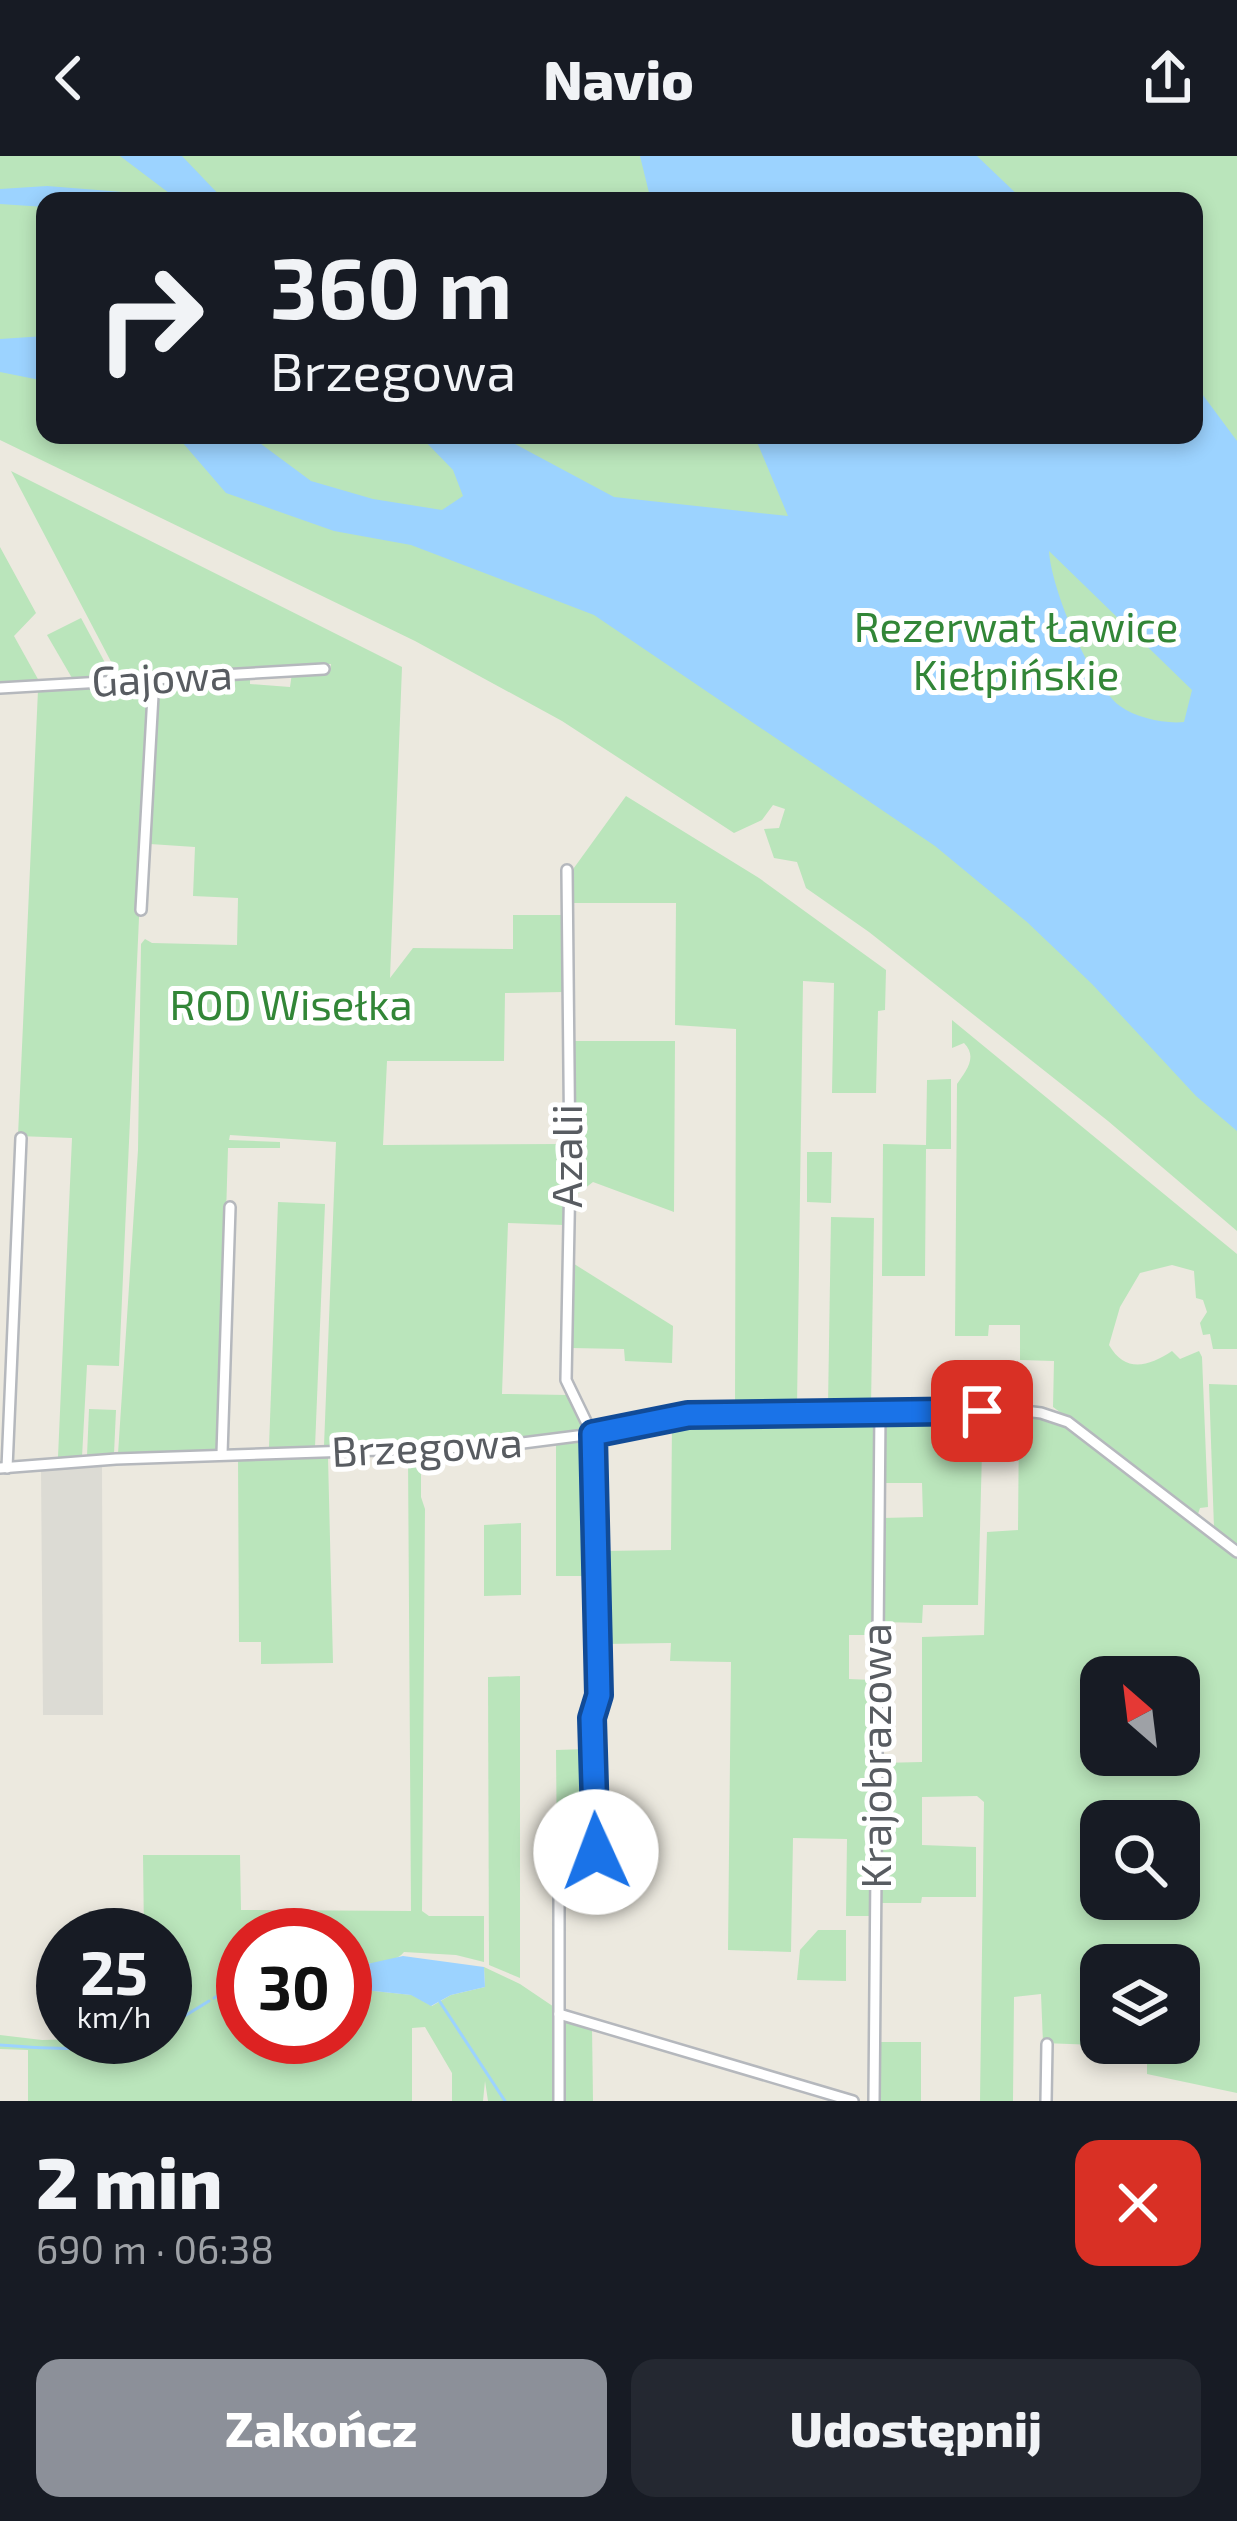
<!DOCTYPE html>
<html lang="pl">
<head>
<meta charset="utf-8">
<style>
	body { margin:0; font-family:"Exo 2",sans-serif; background:#242831; color:#f1f3f6; height:100vh; display:flex; flex-direction:column; font-size:45px; white-space:nowrap }
	* { box-sizing:border-box; margin:0 }
	p { font-size:39px; color:#9ea1a6 }
	.icon { flex:none; width:66px; height:66px; fill:none; stroke:currentColor; stroke-width:2; stroke-linecap:round; stroke-linejoin:round }
	.map { position:relative; height:1945px; overflow:hidden }
	.panel { display:flex; flex-direction:column; background:#171b24; flex:1 }
	.panel>* { flex:none }
	.banner { position:absolute; left:36px; top:36px; width:1167px; height:252px; border-radius:24px; box-shadow:0 6px 18px #0003; background:#171b24; color:#f1f3f6; overflow:hidden }
	.needle { width:78px; rotate:332deg }
	.controls { position:absolute; left:1080px; top:1500px; display:grid; gap:24px }
	.controls a { display:grid; place-items:center; width:120px; height:120px; border-radius:24px; background:#171b24; box-shadow:0 6px 18px #0003; font-size:60px }
	.speed { position:absolute; left:36px; top:1752px; display:flex; gap:24px; font-size:60px; font-weight:700; text-align:center }
	.speed>* { display:grid; place-content:center; width:156px; height:156px; border-radius:50%; background:#171b24; box-shadow:0 6px 18px #0003; line-height:1 }
	.speed small { font-size:30px; font-weight:400 }
	.speed .limit { border:18px solid #d22; background:#fff; color:#111 }
	.pin { position:absolute; display:grid; place-items:center; width:102px; height:102px; color:#fff; margin:-51px; border-radius:24px; box-shadow:0 6px 18px #0006 }
	.me { position:absolute; width:132px; margin:-66px; rotate:358deg; stroke-linejoin:round; filter:drop-shadow(0 0 9px #0008) }
	.turn { display:flex; align-items:center; gap:42px; height:252px; padding:0 36px; font-size:54px }
	.turn .icon { width:156px; height:156px; stroke-width:2.5 }
	.turn b { display:block; font-size:84px; line-height:102px }
	.round { display:grid; place-items:center; flex:none; width:126px; height:126px; border-radius:24px; background:#242831 }
	.summary { display:flex; align-items:center; justify-content:space-between; height:204px; padding:0 36px }
	h1 { font-size:72px; font-weight:800; line-height:90px }
	.button { display:flex; gap:24px; margin-top:auto; padding:24px 36px }
	.button a { flex:1; height:138px; border-radius:24px; background:#8c9099; color:#fff; font-size:48px; font-weight:800; line-height:138px; text-align:center }
	.button a+a { background:#242831; color:#f1f3f6 }
	header { display:flex; justify-content:space-between; align-items:center; height:156px; padding:0 36px; background:#171b24; font-size:54px; font-weight:800 }
	.map>svg:first-child { display:block }
	.industrial { fill:#dcdbd4 }
	.green { fill:#bae5bb; fill-rule:evenodd }
	.water { fill:#9cd3ff; fill-rule:evenodd }
	.lines { fill:none; stroke-linecap:round; stroke-linejoin:round }
	.stream { stroke:#9cd3ff; stroke-width:3 }
	.street-casing { stroke:#b5b8bd; stroke-width:14 }
	.street { stroke:#fff; stroke-width:9 }
	.route-casing { stroke:#114b97; stroke-width:30 }
	.route { stroke:#1a73e8; stroke-width:21 }
	.labels { text-anchor:middle; stroke-width:10; stroke-linejoin:round; paint-order:stroke }
	.park-label { font-size:42px; fill:#328637; stroke:#fff }
	.street-label { font-size:42px; fill:#585c61; stroke:#fff }
</style>
</head>
<body>
<header><svg class="icon" aria-label="back" viewBox="0 0 24 24"><path d="M15 5l-7 7 7 7"/></svg>Navio<svg class="icon" aria-label="share" viewBox="0 0 24 24"><path d="M12 15V3M7 8l5-5 5 5M5 13v7h14v-7"/></svg></header>
<div class="map">
<svg width="1237" height="1945" viewBox="0 0 1237 1945">
	<rect width="100%" height="100%" fill="#ece9df"/>
	<!-- industrial -->
	<polygon class="industrial" points="102,1308 103,1559 43,1559 41,1313"/>
	<!-- green -->
	<g class="green">
		<path d="M 0,0 L 1237,0 L 1237,1075 L 1108,965 L 869,776 L 806,732 L 797,706 L 774,702 L 764,673 L 779,672 L 785,653 L 773,649 L 762,664 L 734,677 L 562,565 L 415,485 L 0,284 ZM 45,45 L 1194,45 L 1194,279 L 45,279 Z"/>
		<polygon points="11,315 402,511 390,822 413,792 513,793 513,759 564,759 564,836 505,837 504,905 387,905 383,989 563,988 564,1069 508,1067 502,1238 568,1239 586,1275 500,1286 324,1290 336,986 230,979 229,984 280,986 280,992 228,992 219,1296 118,1298 138,994 141,788 145,783 152,787 237,789 238,742 193,740 195,691 150,688 158,525 250,519 250,528 290,531 292,517 330,516 331,508 118,519"/>
		<polygon points="0,391 36,457 14,480 39,525 0,527"/>
		<polygon points="81,462 110,516 108,519 72,522 47,479"/>
		<polygon points="142,528 149,538 119,1210 87,1209 82,1301 58,1301 72,982 18,980 38,534"/>
		<polygon points="626,640 759,722 886,814 885,854 878,855 876,937 832,937 834,827 803,825 797,1251 735,1251 736,873 675,869 676,747 571,747 571,716"/>
		<path d="M 952,864 L 1237,1098 L 1237,1193 L 1213,1193 L 1210,1178 L 1203,1179 L 1200,1167 L 1207,1156 L 1203,1144 L 1196,1142 L 1194,1115 L 1172,1109 L 1140,1117 L 1120,1151 L 1109,1189 C 1125,1217 1148,1211 1172,1195 L 1180,1203 L 1199,1195 L 1202,1201 L 1208,1351 L 1200,1352 L 1198,1358 L 1053,1251 L 1054,1205 L 1020,1204 L 1020,1169 L 989,1169 L 988,1180 L 955,1180 L 957,928 C 966,915 978,901 964,887 L 952,892 Z"/>
		<polygon points="571,885 675,885 674,1056 593,1026 571,1043"/>
		<polygon points="951,923 951,993 926,993 925,1120 882,1120 883,988 926,989 927,924"/>
		<polygon points="807,996 832,996 831,1047 807,1046"/>
		<polygon points="278,1046 325,1048 315,1291 269,1291"/>
		<polygon points="831,1061 874,1062 871,1250 828,1251"/>
		<polygon points="571,1106 673,1170 672,1207 625,1205 624,1193 571,1192"/>
		<polygon points="1209,1228 1237,1229 1237,1390 1214,1372"/>
		<polygon points="89,1253 116,1254 114,1298 87,1300"/>
		<polygon points="983,1257 978,1449 923,1449 922,1467 882,1466 882,1362 923,1361 922,1327 882,1327 883,1258"/>
		<polygon points="874,1258 872,1479 849,1479 849,1523 872,1524 871,1760 846,1760 847,1683 793,1682 791,1796 728,1794 731,1506 670,1505 671,1487 603,1488 602,1395 671,1394 672,1264"/>
		<path d="M 1019,1262 L 1042,1262 L 1063,1268 L 1237,1403 L 1237,1937 L 1147,1918 L 1147,1902 L 1096,1902 L 1096,1889 L 1043,1887 L 1041,1838 L 1014,1841 L 1013,1945 L 980,1945 L 984,1646 L 977,1640 L 922,1641 L 922,1689 L 976,1691 L 976,1741 L 922,1741 L 921,1747 L 880,1747 L 880,1607 L 922,1606 L 922,1481 L 984,1479 L 987,1376 L 1018,1374 ZM 1101,1521 L 1179,1521 L 1179,1599 L 1101,1599 ZM 1101,1665 L 1179,1665 L 1179,1743 L 1101,1743 ZM 1101,1809 L 1179,1809 L 1179,1887 L 1101,1887 Z"/>
		<polygon points="589,1282 592,1286 593,1420 556,1420 556,1286"/>
		<path d="M 408,1299 L 421,1299 L 421,1341 L 425,1353 L 422,1755 L 429,1760 L 484,1760 L 484,1806 L 456,1799 L 404,1796 C 393,1810 364,1808 345,1805 L 345,1779 L 243,1779 L 240,1819 L 243,1881 L 345,1881 L 345,1832 L 412,1839 L 432,1850 L 451,1839 L 485,1831 L 484,1811 L 520,1828 L 557,1853 L 557,1945 L 488,1945 L 485,1925 L 483,1945 L 452,1945 L 452,1917 L 425,1871 L 412,1872 L 412,1945 L 28,1945 L 28,1894 L 0,1893 L 0,1879 L 42,1884 L 165,1881 L 165,1779 L 144,1779 L 143,1699 L 240,1699 L 241,1754 L 411,1755 Z"/>
		<polygon points="328,1301 333,1507 261,1508 261,1486 239,1486 238,1302"/>
		<polygon points="521,1367 521,1439 484,1440 484,1369"/>
		<polygon points="520,1520 520,1822 489,1809 488,1521"/>
		<polygon points="588,1593 591,1695 567,1698 557,1705 556,1594"/>
		<polygon points="818,1774 846,1774 846,1825 797,1824 800,1794"/>
		<polygon points="569,1864 592,1870 593,1945 562,1945 562,1867"/>
		<polygon points="880,1886 921,1886 921,1945 879,1945"/>
	</g>
	<!-- water -->
	<g class="water">
		<polygon points="120,0 182,0 225,45 45,45 45,51 0,48 0,33 47,30 173,40"/>
		<polygon points="640,0 977,0 1024,45 651,45"/>
		<polygon points="45,180 45,225 0,216 0,183"/>
		<path d="M 1194,227 L 1237,285 L 1237,975 L 1196,940 L 1092,828 L 1027,766 L 935,690 L 594,459 L 411,389 L 334,375 L 226,337 L 176,279 L 249,279 L 311,325 L 373,343 L 442,354 L 463,340 L 453,314 L 419,279 L 498,279 L 614,341 L 788,360 L 754,279 L 1194,279 ZM 1049,395 L 1192,534 L 1184,566 C 1165,568 1136,562 1120,550 C 1090,527 1051,432 1049,395 Z"/>
		<polygon points="403,1800 484,1811 485,1831 451,1839 431,1850 411,1839 345,1832 345,1805 367,1808"/>
	</g>
	<g class="lines">
		<!-- stream -->
		<g class="stream">
			<polyline points="214,1842 243,1826"/>
			<polyline points="440,1846 505,1945"/>
			<polyline points="165,1872 209,1845"/>
			<path d="M 0,1889 C 38,1892 118,1898 151,1881"/>
		</g>
		<!-- street casing -->
		<g class="street-casing">
			<g id="street">
				<polyline points="0,532 324,513"/>
				<polyline points="141,754 153,539 142,523"/>
				<polyline points="222,1298 230,1051"/>
				<polyline points="0,1312 116,1303 499,1290 593,1278 688,1259 1016,1254 1041,1257 1068,1266 1237,1396"/>
				<polyline points="7,1312 21,982"/>
				<polyline points="559,1858 853,1945"/>
				<polyline points="559,1945 559,1714 568,1703 593,1701 596,1696 592,1562 600,1539 596,1286 566,1224 570,1015 567,714"/>
				<polyline points="874,1945 880,1255"/>
				<polyline points="1046,1945 1047,1888"/>
			</g>
		</g>
		<!-- street -->
		<use href="#street" class="street"/>
	</g>
	<g class="lines">
		<!-- route casing -->
		<g class="route-casing">
			<polyline id="route" points="596,1696 592,1562 599,1539 593,1278 688,1259 982,1255"/>
		</g>
		<!-- route -->
		<use href="#route" class="route"/>
	</g>
	<g class="labels">
		<!-- park labels -->
		<g class="park-label">
			<text x="1016" y="486">Rezerwat Ławice<tspan x="1016" dy="48">Kiełpińskie</tspan></text>
			<text x="291" y="864">ROD Wisełka</text>
		</g>
		<!-- street labels -->
		<g class="street-label">
			<text transform="translate(162 522) rotate(-3)" y="15">Gajowa</text>
			<text transform="translate(567 1000) rotate(-90)" y="15">Azalii</text>
			<text transform="translate(427 1291) rotate(-3)" y="15">Brzegowa</text>
			<text transform="translate(876 1600) rotate(-90)" y="15">Krajobrazowa</text>
		</g>
	</g>
</svg>
<div class="controls">
<a><svg class="needle" viewBox="-14 -14 28 28"><path d="M0-13l5 13h-10z" fill="#e53935"/><path d="M0 13l5-13h-10z" fill="#9ea1a6"/></svg></a>
<a><svg class="icon" aria-label="search" viewBox="0 0 24 24"><circle cx="10" cy="10" r="6"/><path d="M15 15l6 6"/></svg></a>
<a><svg class="icon" aria-label="layers" viewBox="0 0 24 24"><path d="M12 4l9 5-9 5-9-5zM3 14l9 5 9-5"/></svg></a>
</div>
<div class="speed"><div>25<small>km/h</small></div><div class="limit">30</div></div>
<div class="pin" style="left:982px;top:1255px;background:#d93025"><svg class="icon" aria-label="arrive" viewBox="0 0 24 24"><path d="M6 21V4h12l-3 4 3 4H6"/></svg></div>
<svg class="me" style="left:596px;top:1696px" viewBox="-20 -20 40 40"><circle r="19" fill="#fff"/><path d="M0-13L10 11 0 6-10 11z" fill="#1a73e8"/></svg>
<div class="banner">
<div class="turn"><svg class="icon" aria-label="right" viewBox="0 0 24 24"><path d="M7 20v-9h11M14 6l5 5-5 5"/></svg><div><b>360 m</b>Brzegowa</div></div>
</div>
</div>
<section class="panel">
<div class="summary"><div><h1>2 min</h1><p>690 m · 06:38</p></div><a class="round" style="background:#d93025;color:#fff"><svg class="icon" aria-label="close" viewBox="0 0 24 24"><path d="M6 6l12 12M18 6L6 18"/></svg></a></div>
<div class="button"><a>Zakończ</a><a>Udostępnij</a></div>
</section>
</body>
</html>
